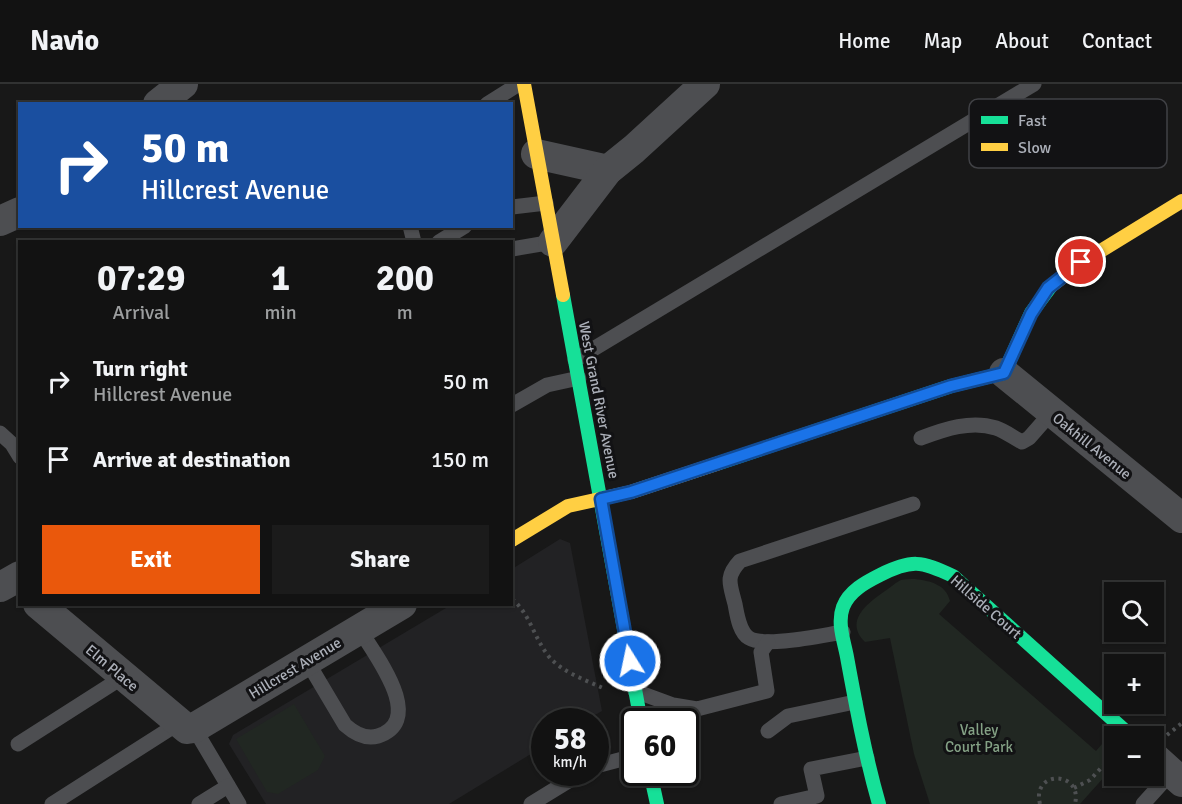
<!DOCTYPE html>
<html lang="en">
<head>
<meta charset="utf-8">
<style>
	body { margin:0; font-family:Signika,sans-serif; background:#1b1b1b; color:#f1f3f6; height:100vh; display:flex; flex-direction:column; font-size:22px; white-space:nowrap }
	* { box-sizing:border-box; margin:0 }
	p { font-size:20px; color:#9c9e9f }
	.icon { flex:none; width:33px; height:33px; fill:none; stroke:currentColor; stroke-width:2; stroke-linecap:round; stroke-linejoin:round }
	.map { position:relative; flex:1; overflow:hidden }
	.side { position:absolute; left:18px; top:156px; width:495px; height:366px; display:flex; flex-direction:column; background:#121212; border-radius:0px; box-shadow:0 2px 4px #0004,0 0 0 2px #313232 }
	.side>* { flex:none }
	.hud { position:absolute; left:18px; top:18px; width:495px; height:126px; border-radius:0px; box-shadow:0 2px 4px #0004,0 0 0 2px #313232; background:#1a4fa0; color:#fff; overflow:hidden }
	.fabs { position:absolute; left:1104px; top:498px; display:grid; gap:12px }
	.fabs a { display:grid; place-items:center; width:60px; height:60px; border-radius:0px; background:#121212; box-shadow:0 2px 4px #0004,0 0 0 2px #313232; font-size:30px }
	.speed { position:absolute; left:531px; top:624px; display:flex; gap:12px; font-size:30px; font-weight:700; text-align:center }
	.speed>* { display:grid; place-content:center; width:78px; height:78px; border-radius:50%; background:#121212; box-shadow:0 2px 4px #0004,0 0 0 2px #313232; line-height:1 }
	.speed small { font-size:15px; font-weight:400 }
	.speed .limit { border:3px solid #111; border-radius:9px; background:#fff; color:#111 }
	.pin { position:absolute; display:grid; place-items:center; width:51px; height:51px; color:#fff; margin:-26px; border:3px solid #fff; border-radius:50%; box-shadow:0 2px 6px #0007 }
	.me { position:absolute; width:66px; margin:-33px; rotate:350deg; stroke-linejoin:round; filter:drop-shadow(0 0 4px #0008) }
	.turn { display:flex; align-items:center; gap:21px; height:126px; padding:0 24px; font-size:27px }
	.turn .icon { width:78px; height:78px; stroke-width:2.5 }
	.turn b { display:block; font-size:42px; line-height:51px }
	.eta { display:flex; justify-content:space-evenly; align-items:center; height:102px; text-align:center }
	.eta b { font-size:36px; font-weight:700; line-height:42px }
	.cta { display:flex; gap:12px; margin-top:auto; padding:12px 24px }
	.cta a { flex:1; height:69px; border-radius:0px; background:#ea580c; color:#fff; font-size:24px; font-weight:700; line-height:69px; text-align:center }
	.cta a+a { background:#1b1b1b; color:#f1f3f6 }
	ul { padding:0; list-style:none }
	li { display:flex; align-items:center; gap:18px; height:78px; padding:0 24px }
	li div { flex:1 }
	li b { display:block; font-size:22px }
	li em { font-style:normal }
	header { display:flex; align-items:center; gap:36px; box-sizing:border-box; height:84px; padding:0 30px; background:#121212; border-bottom:2px solid #313232 }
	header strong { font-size:28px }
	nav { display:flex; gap:33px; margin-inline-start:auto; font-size:21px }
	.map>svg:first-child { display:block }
	.built { fill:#222224 }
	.green { fill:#212722 }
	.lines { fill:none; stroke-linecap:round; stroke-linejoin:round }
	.path { stroke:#4e5052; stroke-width:4; stroke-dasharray:3 4.5; stroke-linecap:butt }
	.lane { stroke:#4d4e51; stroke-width:15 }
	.street { stroke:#4d4e51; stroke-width:30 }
	.fast { stroke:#16e098; stroke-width:14 }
	.slow { stroke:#ffcf43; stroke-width:14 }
	.route-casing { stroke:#114b97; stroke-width:15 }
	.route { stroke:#1a73e8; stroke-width:10 }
	.labels { text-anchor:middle; stroke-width:6; stroke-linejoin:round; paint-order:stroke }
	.street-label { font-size:15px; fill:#abafb8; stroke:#121214 }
	.park-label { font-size:15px; fill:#84a185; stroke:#121214 }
	.key { fill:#121214; stroke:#404145; stroke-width:1.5 }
	.key-label { font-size:16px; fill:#abafb8 }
</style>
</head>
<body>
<header>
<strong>Navio</strong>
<nav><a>Home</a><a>Map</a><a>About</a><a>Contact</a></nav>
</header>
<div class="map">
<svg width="1182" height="720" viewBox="0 0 1182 720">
	<rect width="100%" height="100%" fill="#181818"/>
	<!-- built -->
	<polygon class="built" points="560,455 570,459 602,627 584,637 544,638 544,662 449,720 266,720 229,660 233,651 451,521 512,520 512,485"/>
	<!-- green -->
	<g class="green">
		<path d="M 915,495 C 930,497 946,500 950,517 L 939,530 L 1096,667 L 1102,660 L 1114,671 L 1114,682 L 1080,720 L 930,720 L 914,670 L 890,554 L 865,558 C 843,537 869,518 885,507 C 890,504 896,498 901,496 C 905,495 911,495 915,495 Z"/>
		<polygon points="294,620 325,672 318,686 278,710 267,708 236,655"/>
	</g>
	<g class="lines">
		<!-- path -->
		<g class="path">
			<path d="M 512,515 C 531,531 534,555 550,574 C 563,588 585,596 603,604"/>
			<polyline points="1167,651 1182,639"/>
			<polyline points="1074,704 1090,696 1112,672"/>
			<path d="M 1040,720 C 1031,686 1083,686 1075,720"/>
		</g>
		<!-- lane -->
		<g class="lane">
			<polyline points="487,20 519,0"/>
			<polyline points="512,123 546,119"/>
			<polyline points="410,142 414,158"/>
			<polyline points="439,158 465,142"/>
			<polyline points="512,165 553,158"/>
			<polyline points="575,276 1034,0"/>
			<polyline points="512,321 547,301 579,294"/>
			<polyline points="0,349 12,360 20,373"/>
			<path d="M 921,354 C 945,345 971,336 996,344 C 1005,347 1014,354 1022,358 L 1029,354 L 1051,329"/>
			<path d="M 843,548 C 823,551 765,564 749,554 C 739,548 737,530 735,520 C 730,500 725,493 740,477 L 913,420"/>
			<path d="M 307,577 L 345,641 C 354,649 365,656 378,652 C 427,636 374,570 360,546"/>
			<polyline points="635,607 673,621 697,625 767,607 761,568 768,558"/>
			<polyline points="194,644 239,720"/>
			<polyline points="768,647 788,632 855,618"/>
			<polyline points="18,660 123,593"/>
			<polyline points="596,682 634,672"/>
			<polyline points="52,720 179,639"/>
			<polyline points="199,720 228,702"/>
			<polyline points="531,720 583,688"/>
			<polyline points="781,720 817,712 811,685 867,674"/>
			<polyline points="1143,720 1171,689"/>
		</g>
		<!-- street -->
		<g class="street">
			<polyline points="158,20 183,0"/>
			<polyline points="536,70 608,86"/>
			<polyline points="0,137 20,128"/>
			<polyline points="553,158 608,86 634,65 705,0"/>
			<polyline points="1004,289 1182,434"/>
			<polyline points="0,503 20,492"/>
			<polyline points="38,520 187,645 194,644 402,520"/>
			<polyline points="1154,673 1182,698"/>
		</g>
		<!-- fast -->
		<g class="fast">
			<polyline points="563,211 641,638"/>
			<polyline points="719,379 951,302 1004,289 1031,229 1051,202"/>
			<polyline points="650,688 657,720"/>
			<path d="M 879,720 C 865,671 856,622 847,573 C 844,557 837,539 843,523 C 849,507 866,498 880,491 C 912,475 921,477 953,492 L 1131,652"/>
		</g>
		<!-- slow -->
		<g class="slow">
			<polyline points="524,0 563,211"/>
			<polyline points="1051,202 1081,179 1182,117"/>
			<polyline points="512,456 568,422 631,408 719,379"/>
		</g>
	</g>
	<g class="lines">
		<!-- route casing -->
		<g class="route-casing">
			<polyline id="route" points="630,577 601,415 631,408 951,302 1004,289 1031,230 1048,204 1081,178"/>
		</g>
		<!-- route -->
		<use href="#route" class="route"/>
	</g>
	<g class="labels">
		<!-- street labels -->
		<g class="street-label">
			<text transform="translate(599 316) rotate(79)" y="5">West Grand River Avenue</text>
			<text transform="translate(1092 362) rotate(39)" y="5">Oakhill Avenue</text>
			<text transform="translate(986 523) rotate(41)" y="5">Hillside Court</text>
			<text transform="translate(112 584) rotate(40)" y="5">Elm Place</text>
			<text transform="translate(295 584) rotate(-31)" y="5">Hillcrest Avenue</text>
		</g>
		<!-- park labels -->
		<g class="park-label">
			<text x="979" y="651">Valley<tspan x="979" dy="17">Court Park</tspan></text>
		</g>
	</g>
	<!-- legend -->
	<rect x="969" y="15" width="198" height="69" rx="9" class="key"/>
	<rect x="981" y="32" width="27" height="8" fill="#16e098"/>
	<rect x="981" y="59" width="27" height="8" fill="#ffcf43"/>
	<g class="key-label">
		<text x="1018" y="42">Fast</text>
		<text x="1018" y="69">Slow</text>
	</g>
</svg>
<div class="fabs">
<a><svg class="icon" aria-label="search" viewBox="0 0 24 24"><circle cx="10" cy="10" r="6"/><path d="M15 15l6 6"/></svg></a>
<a>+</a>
<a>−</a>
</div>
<div class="speed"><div>58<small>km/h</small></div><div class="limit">60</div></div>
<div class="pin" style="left:1081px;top:178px;background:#d93025"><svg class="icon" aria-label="arrive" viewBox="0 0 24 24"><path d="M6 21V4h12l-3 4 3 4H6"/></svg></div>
<svg class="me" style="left:630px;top:577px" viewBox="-20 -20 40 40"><circle r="17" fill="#1a73e8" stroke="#fff" stroke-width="3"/><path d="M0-11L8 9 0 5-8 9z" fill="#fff"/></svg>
<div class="hud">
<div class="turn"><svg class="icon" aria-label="right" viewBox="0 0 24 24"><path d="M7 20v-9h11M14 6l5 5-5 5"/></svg><div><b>50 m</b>Hillcrest Avenue</div></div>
</div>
<section class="side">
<div class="eta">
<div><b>07:29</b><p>Arrival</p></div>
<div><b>1</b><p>min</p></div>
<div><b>200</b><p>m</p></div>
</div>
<ul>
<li><svg class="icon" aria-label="right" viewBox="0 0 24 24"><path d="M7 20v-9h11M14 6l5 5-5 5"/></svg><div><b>Turn right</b><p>Hillcrest Avenue</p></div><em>50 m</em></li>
<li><svg class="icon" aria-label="arrive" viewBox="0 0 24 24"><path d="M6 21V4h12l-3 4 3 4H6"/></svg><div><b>Arrive at destination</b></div><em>150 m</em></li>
</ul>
<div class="cta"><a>Exit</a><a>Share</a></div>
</section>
</div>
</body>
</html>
